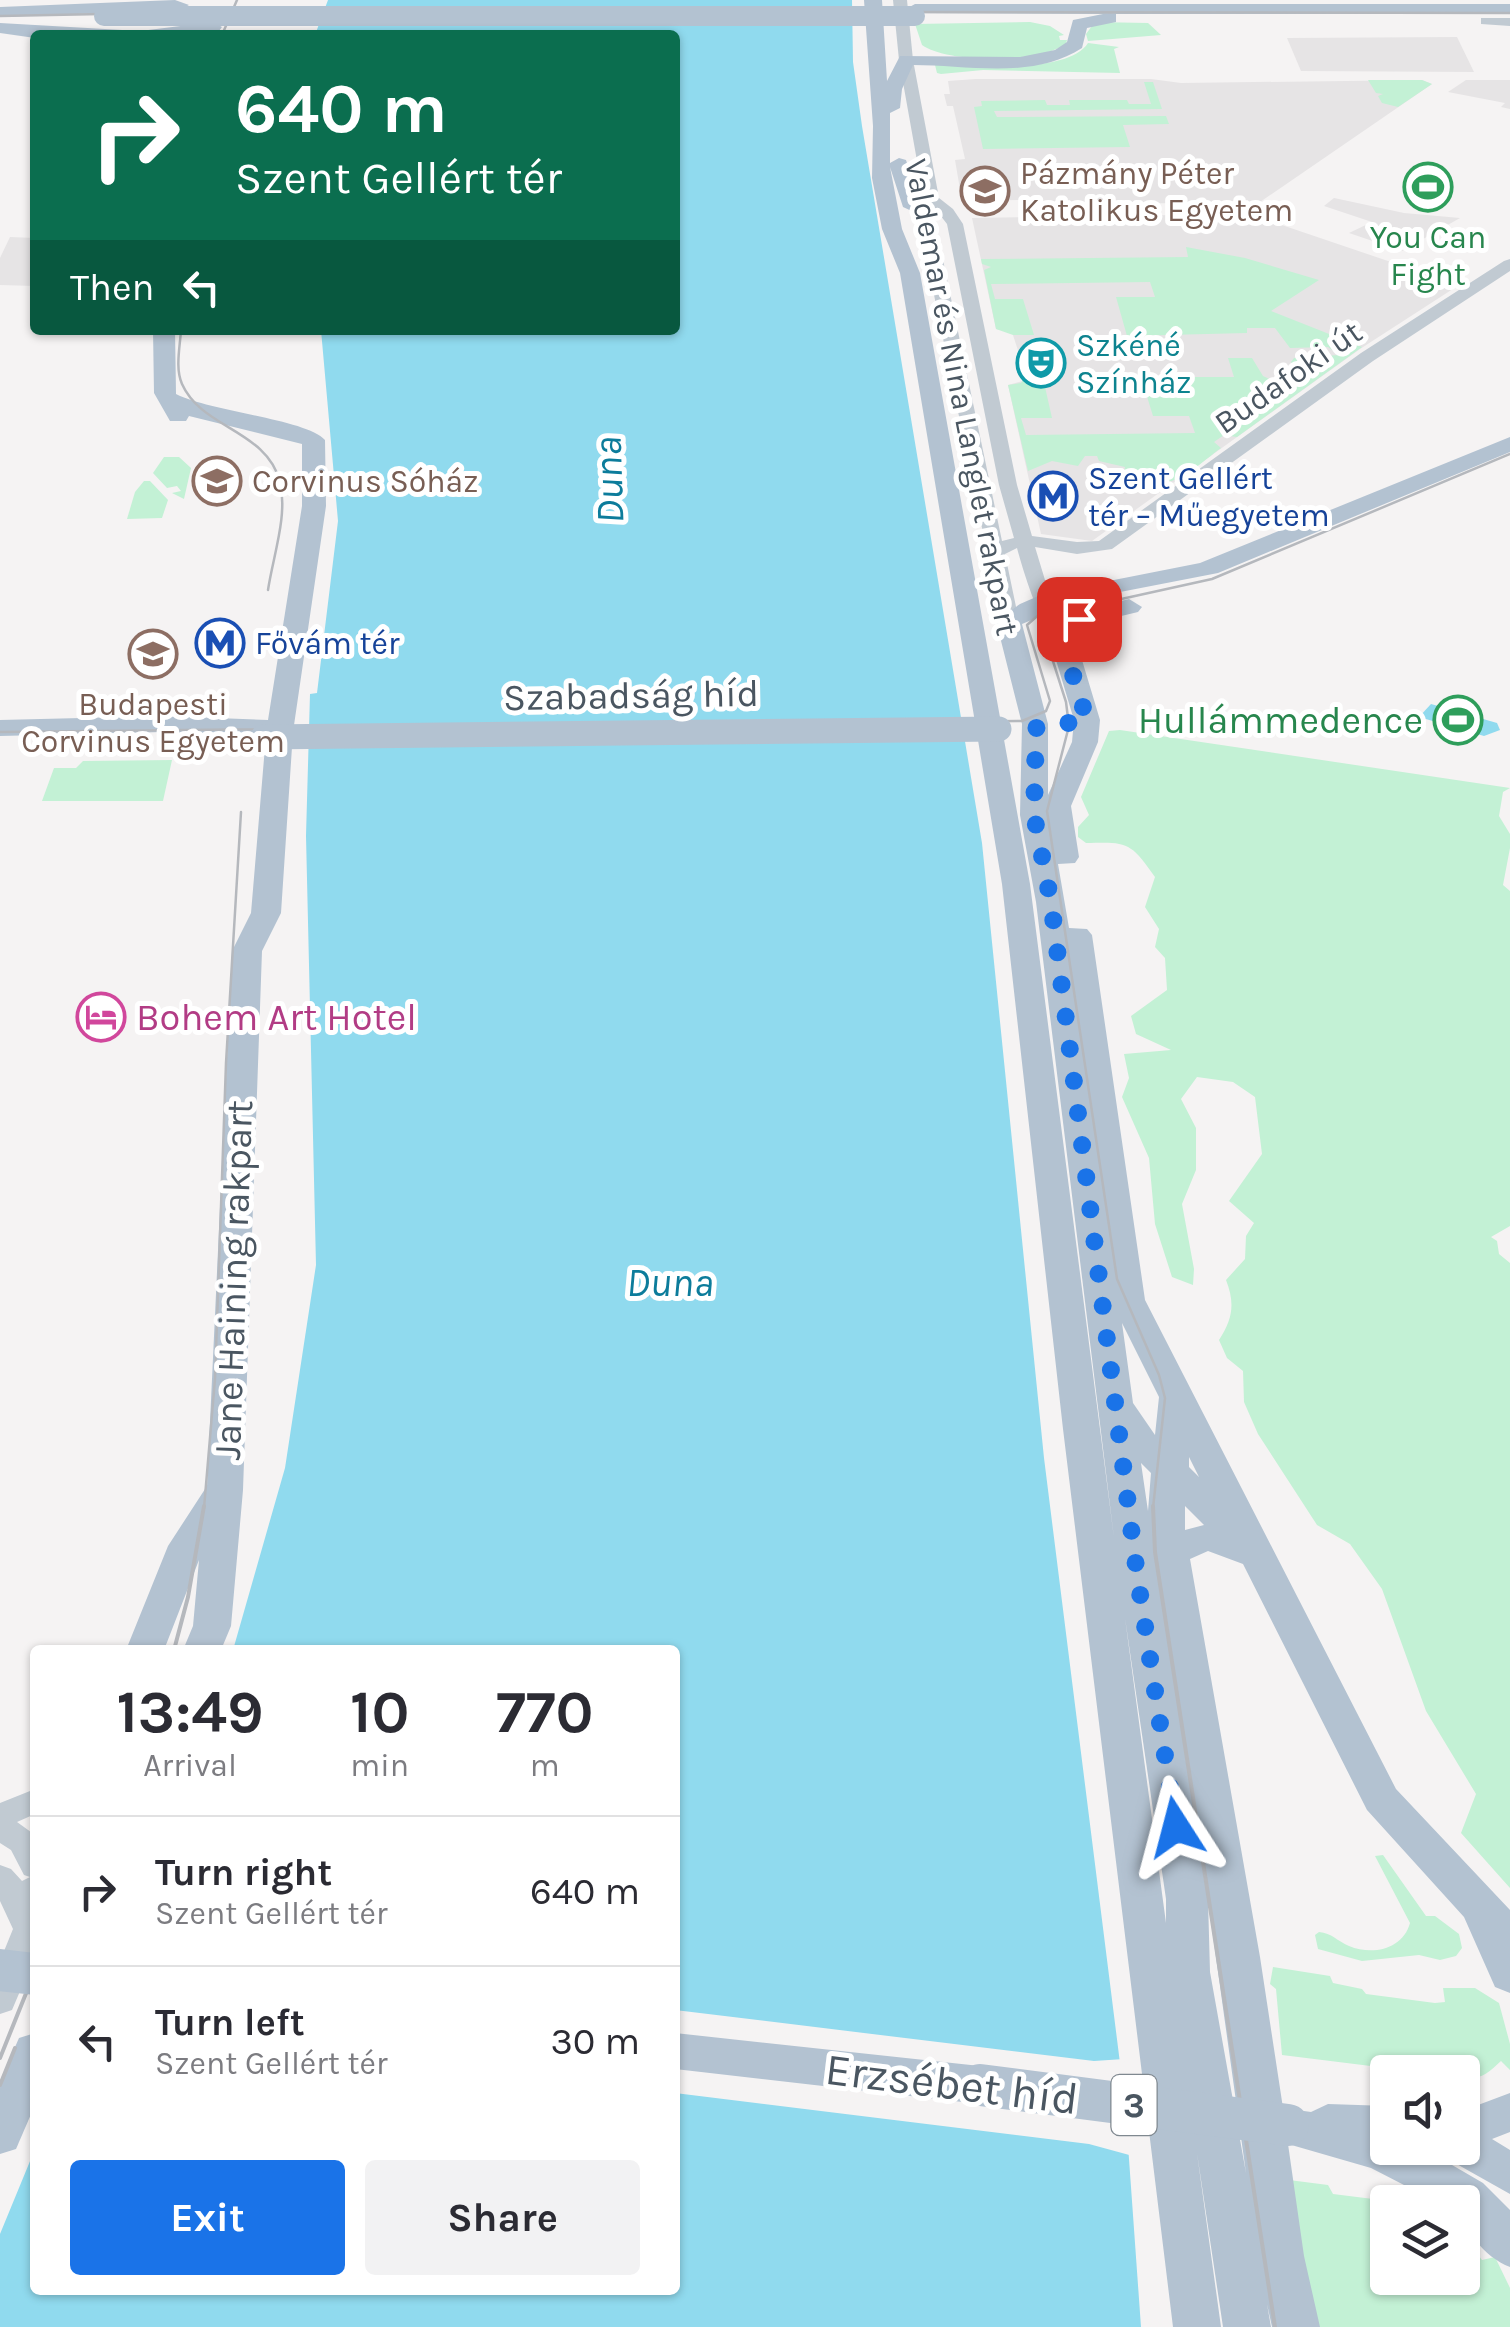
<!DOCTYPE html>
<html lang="en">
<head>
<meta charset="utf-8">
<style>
	body { margin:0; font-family:Karla,sans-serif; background:#f2f2f3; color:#2b2b33; height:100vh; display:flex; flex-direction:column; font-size:38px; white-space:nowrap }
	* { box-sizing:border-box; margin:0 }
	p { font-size:32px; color:#7c7c81 }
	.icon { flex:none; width:55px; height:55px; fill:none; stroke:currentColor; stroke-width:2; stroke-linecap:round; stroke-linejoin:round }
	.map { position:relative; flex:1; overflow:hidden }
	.sheet { position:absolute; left:30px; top:1645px; width:650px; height:650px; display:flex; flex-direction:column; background:#fff; border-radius:10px; box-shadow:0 2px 8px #0004 }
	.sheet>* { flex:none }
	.guide { position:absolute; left:30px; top:30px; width:650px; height:305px; border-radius:10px; box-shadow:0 2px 8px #0004; background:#0b6e4f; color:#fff; overflow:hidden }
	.fabs { position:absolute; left:1370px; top:2055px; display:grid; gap:20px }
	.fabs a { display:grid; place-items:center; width:110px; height:110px; border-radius:10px; background:#fff; box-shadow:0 2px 8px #0004; font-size:50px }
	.pin { position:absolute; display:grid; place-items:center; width:85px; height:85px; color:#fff; margin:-42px; border-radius:20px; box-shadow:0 5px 15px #0006 }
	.me { position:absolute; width:110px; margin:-55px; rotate:351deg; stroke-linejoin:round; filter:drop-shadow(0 0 8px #0008) }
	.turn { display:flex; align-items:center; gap:35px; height:210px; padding:0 40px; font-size:45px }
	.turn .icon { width:130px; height:130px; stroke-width:2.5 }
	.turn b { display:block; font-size:70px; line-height:85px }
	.then { display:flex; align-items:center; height:95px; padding:0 40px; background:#0003; gap:20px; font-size:38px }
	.eta { display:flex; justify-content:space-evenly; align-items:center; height:170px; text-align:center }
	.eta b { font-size:60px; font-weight:700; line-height:70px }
	.action { display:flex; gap:20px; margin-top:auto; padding:20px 40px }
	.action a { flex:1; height:115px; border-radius:10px; background:#1a73e8; color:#fff; font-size:40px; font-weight:700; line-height:115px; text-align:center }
	.action a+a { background:#f2f2f3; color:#2b2b33 }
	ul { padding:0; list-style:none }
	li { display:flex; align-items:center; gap:30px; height:150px; padding:0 40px; border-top:2px solid #e1e1e2 }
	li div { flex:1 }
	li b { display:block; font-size:38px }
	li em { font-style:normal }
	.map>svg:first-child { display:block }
	.education { fill:#e6e4e5 }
	.green { fill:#c3f1d5 }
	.water { fill:#90daee }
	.pier { fill:#f5f3f3 }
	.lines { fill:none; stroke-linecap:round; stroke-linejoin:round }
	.minor { fill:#c1cad2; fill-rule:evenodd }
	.major { fill:#b3c2d1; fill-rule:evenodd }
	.tram-far1 { stroke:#b5b8bd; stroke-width:2.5 }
	.tram { stroke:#b5b8bd; stroke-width:4 }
	.major-bridge-far2 { stroke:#b3c2d1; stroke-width:20 }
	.major-bridge-far1 { stroke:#b3c2d1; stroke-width:25 }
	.major-bridge { stroke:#b3c2d1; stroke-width:42 }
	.route { stroke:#1a73e8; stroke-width:18; stroke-dasharray:0 32.4 }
	.labels { text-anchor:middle; stroke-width:10; stroke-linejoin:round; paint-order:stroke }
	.far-education-label { font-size:32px; fill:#785e54; stroke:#fff; text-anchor:start }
	.far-leisure-label { font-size:32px; fill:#27864d; stroke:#fff }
	.far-culture-label { font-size:32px; fill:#0d838f; stroke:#fff; text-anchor:start }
	.far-street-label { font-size:32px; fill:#4a5661; stroke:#fff }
	.far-transit-label { font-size:32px; fill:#164399; stroke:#fff; text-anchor:start }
	.shield { fill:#fff; stroke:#808990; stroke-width:2.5 }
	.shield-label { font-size:35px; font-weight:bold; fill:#4a5661 }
	.street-label { font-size:38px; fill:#4a5661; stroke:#fff }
	.leisure-label { font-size:38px; fill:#27864d; stroke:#fff; text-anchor:end }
	.hotel-label { font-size:38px; fill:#b23c85; stroke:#fff; text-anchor:start }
	.water-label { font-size:40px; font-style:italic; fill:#0c7c9b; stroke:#fff }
	.near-street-label { font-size:45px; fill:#4a5661; stroke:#fff }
</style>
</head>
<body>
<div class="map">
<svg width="1510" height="2327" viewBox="0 0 1510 2327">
	<rect width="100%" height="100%" fill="#f5f3f3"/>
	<!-- education -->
	<g class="education">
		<polygon points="1457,37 1474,72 1301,71 1287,38"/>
		<polygon points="976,79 1151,79 1181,83 1422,80 1432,84 1260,202 1023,205 1021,200 962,201 955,160 965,159 953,106 947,106 944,94 950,94 948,81"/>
		<polygon points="1466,80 1510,80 1510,109 1501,107 1505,103 1448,92"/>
		<polygon points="1334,198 1404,213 1460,218 1402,251 1349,233 1372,222 1324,206"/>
		<polygon points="1249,214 1459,285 1360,349 1092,541 1041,534 1008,385 1023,381 1024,369 1012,332 996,329 972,218"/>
		<polygon points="10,237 35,238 35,286 0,285 0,258"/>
	</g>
	<!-- green -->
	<g class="green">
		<path d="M 1030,22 L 1050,26 L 1064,35 L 1059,36 L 1060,40 L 1067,40 L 1066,44 C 1039,63 949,64 922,45 L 915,24 Z"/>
		<polygon points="1095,22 1148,23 1161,35 1088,41 1086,34"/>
		<path d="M 1088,43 L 1119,47 L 1114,49 L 1120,73 L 983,70 L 941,74 L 937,73 L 935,65 C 971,65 1068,75 1088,43 Z"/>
		<polygon points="1368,80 1422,80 1432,84 1398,107 1382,103 1378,96 1383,94 1376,93"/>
		<polygon points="1144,82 1153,82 1162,109 994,111 997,117 1166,116 1169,124 1123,125 1130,147 983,149 974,107 982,106 981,101 1045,100 1047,105 1070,105 1069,100 1127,100 1129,104 1151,104"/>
		<path d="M 1186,247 L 1245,258 L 1319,280 L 1271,311 L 1362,347 L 1237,437 L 1224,435 L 1214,442 L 1221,448 C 1200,463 1175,490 1148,482 L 1150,480 L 1142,477 L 1146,473 L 1131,469 L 1124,472 L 1125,467 L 1099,461 L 1097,456 L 1085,456 L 1078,466 L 1052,461 L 1028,471 L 1008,385 L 1021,383 L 1024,378 L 1043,378 L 1052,418 L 1021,418 L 1026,435 L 1195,433 L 1189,416 L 1153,416 L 1141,377 L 1234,377 L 1228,358 L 1252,358 L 1263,376 L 1278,383 L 1296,379 L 1291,362 L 1294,358 L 1339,355 L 1328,347 L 1290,348 L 1275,328 L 1247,328 L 1247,333 L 1127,336 L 1116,297 L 1155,297 L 1150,282 L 991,284 L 995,299 L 1023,299 L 1034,335 L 1013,335 L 996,329 L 984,270 L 991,267 L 982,264 L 981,259 L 1188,257 Z"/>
		<polygon points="164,457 179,457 191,468 184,499 172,493 181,491 177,486 167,488 153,473"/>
		<polygon points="144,481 150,481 168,500 162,518 127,519 135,492"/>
		<path d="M 1120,730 L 1510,788 L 1503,792 L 1499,816 L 1510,834 L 1510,848 L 1503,885 L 1510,891 L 1510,1226 L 1491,1237 L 1497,1241 L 1499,1254 L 1510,1263 L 1510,1888 L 1461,1833 L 1476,1794 L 1426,1711 L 1382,1589 L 1350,1544 L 1317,1525 L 1258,1434 L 1244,1402 L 1243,1371 L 1227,1358 L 1219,1340 C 1233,1319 1235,1303 1226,1280 L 1245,1259 L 1246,1236 L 1254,1223 L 1229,1201 L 1262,1154 L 1255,1097 L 1233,1082 L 1197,1077 L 1181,1099 L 1196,1128 L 1196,1170 L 1182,1204 L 1194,1269 L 1193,1285 L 1172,1277 L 1155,1224 L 1149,1158 L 1122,1097 L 1129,1078 L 1124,1054 L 1171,1050 L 1136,1034 L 1131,1016 L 1167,990 L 1165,958 L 1155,947 L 1159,929 L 1145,907 L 1155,877 C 1130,841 1127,842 1086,843 L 1078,837 L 1078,827 L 1089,815 L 1081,797 L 1109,731 Z"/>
		<polygon points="172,760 163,801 42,801 54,768 76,768 83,761"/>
		<path d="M 1383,1855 L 1426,1916 L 1435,1916 L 1459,1934 L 1462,1948 L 1456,1956 L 1440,1960 L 1419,1955 L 1362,1961 L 1318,1949 L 1315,1935 L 1319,1932 C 1332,1933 1337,1941 1349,1946 C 1373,1956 1403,1949 1410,1923 L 1375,1856 Z"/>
		<path d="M 1273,1967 L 1330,1976 L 1333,1983 L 1362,1989 L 1366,1994 L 1435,2003 L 1445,2002 L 1443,1988 L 1475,1988 L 1499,2003 L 1510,2044 L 1510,2070 L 1501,2061 C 1488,2073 1481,2080 1463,2078 L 1462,2072 L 1419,2072 L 1282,2055 L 1276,1989 L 1270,1984 Z"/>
		<polygon points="1289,2180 1328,2185 1333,2194 1397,2202 1388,2202 1388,2278 1462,2278 1463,2236 1482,2260 1495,2257 1510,2288 1510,2327 1319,2327 1310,2298"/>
	</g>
	<!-- water -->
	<g class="water">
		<polygon points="328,0 852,0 853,62 862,126 982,843 1044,1458 1125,2103 1141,2327 0,2327 0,2234 35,2149 35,2290 675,2290 675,1650 233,1650 285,1468 316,1265 306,836 310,694 317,693 338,521 321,330 675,330 675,35 315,35"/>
		<polygon points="1431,704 1497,723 1500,730 1484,736 1419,717"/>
	</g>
	<!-- pier -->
	<polygon class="pier" points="675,2010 1094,2061 1124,2059 1133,2156 1089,2144 675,2093"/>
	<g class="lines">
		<!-- minor -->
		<g class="minor">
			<path d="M 893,0 L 907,0 L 913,60 L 939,198 L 953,209 L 963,224 L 1017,485 L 1032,536 L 1077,542 L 1099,541 L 1361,353 L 1504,261 L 1510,259 L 1510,271 L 1373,361 L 1112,549 L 1077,554 L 1035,547 L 1045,580 L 1073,640 L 1070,644 L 1063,646 C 1043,638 1023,570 1017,548 L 1005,554 L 1019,621 L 1016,625 L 1002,625 L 919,222 L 924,200 L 899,60 ZM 937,211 L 947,224 L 999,485 L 1014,538 L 1002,541 L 935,222 Z"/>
			<polygon points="1481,18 1510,18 1510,26 1481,24"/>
			<polygon points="35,1789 35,1814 17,1822 35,1835 35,1956 12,2010 0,2014 0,1961 13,1929 0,1901 0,1865 11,1869 22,1881 30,1877 24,1875 11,1850 0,1843 0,1803"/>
		</g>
		<!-- major -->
		<g class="major">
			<polygon points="175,0 189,5 180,10 0,17 0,7"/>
			<path d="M 864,0 L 882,0 L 887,81 L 900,56 L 1020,57 L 1055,50 L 1067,42 L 1073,20 L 1103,14 L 909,13 L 906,9 L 915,4 L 1510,4 L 1510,14 L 1116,14 L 1116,22 L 1087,28 L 1082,48 C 1033,80 968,65 913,65 L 902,89 L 900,108 L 890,113 L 890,163 L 899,158 L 906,160 L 919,200 L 937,212 L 927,218 L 903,207 L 890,167 L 902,229 L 920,273 L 1030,884 L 1114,1538 L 1036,902 L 1020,815 L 1022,724 L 996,621 L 1020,604 L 1043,594 L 1200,563 L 1510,437 L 1510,452 L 1218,573 L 1079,600 L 1022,624 L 1048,724 L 1048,795 L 1072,742 L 1074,720 L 1050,640 L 1070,614 L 1129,599 L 1142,607 L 1138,612 L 1088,624 L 1076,640 L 1100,720 L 1098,742 L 1071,806 L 1079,857 L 1075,863 L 1058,864 L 1069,928 L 1087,929 L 1092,935 L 1145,1300 L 1396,1789 L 1510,1910 L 1510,1993 L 1495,1987 L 1464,1917 L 1367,1810 L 1243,1564 L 1208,1551 L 1190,1559 L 1260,1957 L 1283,2108 L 1311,2112 L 1328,2104 L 1388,2106 L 1388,2148 L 1428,2151 L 1483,2183 L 1510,2210 L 1510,2267 C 1484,2257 1462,2229 1462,2202 L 1437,2202 L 1371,2168 L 1288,2144 L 1304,2256 L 1320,2327 L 1272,2327 L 1267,2304 L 1271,2327 L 1223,2327 L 1197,2153 L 1221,2327 L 1173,2327 L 1063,1429 L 1002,884 L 900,273 L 882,229 L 872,178 L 873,126 ZM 1122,1323 L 1159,1397 L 1155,1435 L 1133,1403 ZM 1189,1457 L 1199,1477 L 1189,1467 ZM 1141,1463 L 1151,1473 L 1148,1511 ZM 1185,1506 L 1204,1525 L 1185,1530 ZM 1125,1618 L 1166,1899 L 1166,1923 ZM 1208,1900 L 1246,2173 L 1210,1972 Z"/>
			<polygon points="213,22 222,27 219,31 202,35 35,38 0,33 0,23 140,31"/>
			<path d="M 153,330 L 175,330 L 176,394 C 212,412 306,419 325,440 L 326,506 L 293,732 L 281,913 L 262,951 L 243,1490 L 231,1626 L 221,1650 L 183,1650 L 193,1626 L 199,1560 L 164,1650 L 126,1650 L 168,1546 L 207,1486 L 232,951 L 251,913 L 266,735 L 163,732 L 0,736 L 0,720 L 163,716 L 268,720 L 302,506 L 302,444 L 189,416 L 186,421 L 170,421 L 154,393 Z"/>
			<polygon points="35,2033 35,2105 16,2149 0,2154 0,2081 19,2038"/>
			<polygon points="675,2033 980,2066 996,2072 1002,2085 996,2098 980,2104 675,2069"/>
			<polygon points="1510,2093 1510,2132 1492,2139 1510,2150 1510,2194 1446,2158 1441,2148 1462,2148 1462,2106 1478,2105"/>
		</g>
		<!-- tram-far1 -->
		<g class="tram-far1">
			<polyline points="0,16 254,11 1510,13"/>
			<polyline points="222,35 237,0"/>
			<path d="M 181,330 C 180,347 175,368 182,384 C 202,429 267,430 280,482 C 288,516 273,556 268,590"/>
			<polyline points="0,732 1022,721 1046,711 1050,701 1027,625 1043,611 1061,605"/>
			<polyline points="204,1508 215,1379 226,1063 241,812"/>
			<polyline points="1153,1508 1165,1398 1159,1375 1117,1279 1047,811 1069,726 1066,702 1044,633 1049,622 1067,611 1212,579 1510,454"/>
		</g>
		<!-- tram -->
		<g class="tram">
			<polyline points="1153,1506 1155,1552 1275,2327"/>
			<polyline points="174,1650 188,1597 204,1506"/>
			<polyline points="0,2058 35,1971"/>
			<polyline points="0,2085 15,2048"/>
		</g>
		<!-- major-bridge-far2 -->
		<polyline class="major-bridge-far2" points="104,16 915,16"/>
		<!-- major-bridge-far1 -->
		<polyline class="major-bridge-far1" points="263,737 999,729"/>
		<!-- major-bridge -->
		<g class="major-bridge">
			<polyline points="0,1970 35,1974"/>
			<polyline points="980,2085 1288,2125"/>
		</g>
	</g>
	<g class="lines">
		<!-- route -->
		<polyline class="route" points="1079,619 1062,640 1087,720 1036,728 1034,815 1051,902 1137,1574 1176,1827"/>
	</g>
	<!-- icons -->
	<defs>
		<g id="stadium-ring" transform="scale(2.5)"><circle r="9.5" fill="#fff" stroke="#2e9e5b" stroke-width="1.5"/><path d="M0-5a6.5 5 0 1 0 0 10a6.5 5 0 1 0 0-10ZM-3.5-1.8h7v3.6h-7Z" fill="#2e9e5b"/></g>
		<g id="university-ring" transform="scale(2.5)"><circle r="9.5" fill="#fff" stroke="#8d6e63" stroke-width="1.5"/><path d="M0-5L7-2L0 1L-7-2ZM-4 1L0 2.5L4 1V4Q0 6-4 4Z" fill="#8d6e63"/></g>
		<g id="theatre-ring" transform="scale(2.5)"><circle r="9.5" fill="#fff" stroke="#0f9aa8" stroke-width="1.5"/><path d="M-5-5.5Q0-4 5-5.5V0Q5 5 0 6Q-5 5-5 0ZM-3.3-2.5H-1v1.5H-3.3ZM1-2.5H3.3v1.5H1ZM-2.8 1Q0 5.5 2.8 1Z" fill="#0f9aa8"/></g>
		<g id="metro-ring" transform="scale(2.5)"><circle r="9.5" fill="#fff" stroke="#1a4fb4" stroke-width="1.5"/><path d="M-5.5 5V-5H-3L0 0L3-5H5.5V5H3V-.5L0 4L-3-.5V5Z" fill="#1a4fb4"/></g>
		<g id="hotel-ring" transform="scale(2.5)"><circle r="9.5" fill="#fff" stroke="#d1479c" stroke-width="1.5"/><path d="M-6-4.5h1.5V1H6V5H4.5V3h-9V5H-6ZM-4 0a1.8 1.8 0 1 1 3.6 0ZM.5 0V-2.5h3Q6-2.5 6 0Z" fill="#d1479c"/></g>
	</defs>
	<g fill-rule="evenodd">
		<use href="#stadium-ring" x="1428" y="187"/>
		<use href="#university-ring" x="985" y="191"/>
		<use href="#theatre-ring" x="1041" y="363"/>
		<use href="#university-ring" x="217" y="481"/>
		<use href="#metro-ring" x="1053" y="496"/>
		<use href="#metro-ring" x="220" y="643"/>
		<use href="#university-ring" x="153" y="654"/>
		<use href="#stadium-ring" x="1458" y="720"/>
		<use href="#hotel-ring" x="101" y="1017"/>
	</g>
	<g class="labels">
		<!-- far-education labels -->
		<g class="far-education-label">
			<text x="1020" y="184">Pázmány Péter<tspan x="1020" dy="37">Katolikus Egyetem</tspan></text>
			<text x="252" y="492">Corvinus Sóház</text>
			<text x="153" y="715" text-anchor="middle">Budapesti<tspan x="153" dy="37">Corvinus Egyetem</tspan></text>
		</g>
		<!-- far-leisure labels -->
		<g class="far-leisure-label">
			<text x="1428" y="248">You Can<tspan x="1428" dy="37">Fight</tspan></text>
		</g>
		<!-- far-culture labels -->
		<g class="far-culture-label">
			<text x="1076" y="356">Szkéné<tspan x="1076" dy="37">Színház</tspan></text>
		</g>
		<!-- far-street labels -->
		<g class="far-street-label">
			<text transform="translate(1288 377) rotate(-35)" y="11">Budafoki út</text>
			<text transform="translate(962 397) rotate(79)" y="11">Valdemar és Nina Langlet rakpart</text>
		</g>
		<!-- far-transit labels -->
		<g class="far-transit-label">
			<text x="1088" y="489">Szent Gellért<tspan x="1088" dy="37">tér – Műegyetem</tspan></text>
			<text x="255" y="654">Fővám tér</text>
		</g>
		<!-- shield labels -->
		<rect class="shield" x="1111.5" y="2075" width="45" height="60" rx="8"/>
		<g class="shield-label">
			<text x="1134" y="2117">3</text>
		</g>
		<!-- street labels -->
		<g class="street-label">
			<text transform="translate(631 695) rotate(-1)" y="13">Szabadság híd</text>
			<text transform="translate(233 1280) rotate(-88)" y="13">Jane Haining rakpart</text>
		</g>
		<!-- leisure labels -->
		<g class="leisure-label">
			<text x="1423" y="733">Hullámmedence</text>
		</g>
		<!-- hotel labels -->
		<g class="hotel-label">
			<text x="136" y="1030">Bohem Art Hotel</text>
		</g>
		<!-- water labels -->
		<g class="water-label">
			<text transform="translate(608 480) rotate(-92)" y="14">Duna</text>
			<text x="670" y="1296">Duna</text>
		</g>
		<!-- near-street labels -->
		<g class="near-street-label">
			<text transform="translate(952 2083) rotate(7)" y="16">Erzsébet híd</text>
		</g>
	</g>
</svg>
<div class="fabs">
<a><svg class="icon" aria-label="sound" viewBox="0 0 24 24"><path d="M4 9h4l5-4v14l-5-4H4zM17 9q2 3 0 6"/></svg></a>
<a><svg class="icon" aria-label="layers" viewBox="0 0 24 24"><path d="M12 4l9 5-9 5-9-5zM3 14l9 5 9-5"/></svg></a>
</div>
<div class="pin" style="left:1079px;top:619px;background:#d93025"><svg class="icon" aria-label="arrive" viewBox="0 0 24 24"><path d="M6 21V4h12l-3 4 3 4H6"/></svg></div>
<svg class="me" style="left:1176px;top:1827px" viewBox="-20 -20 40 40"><path d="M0-17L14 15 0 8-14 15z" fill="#1a73e8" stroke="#fff" stroke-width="4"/></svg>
<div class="guide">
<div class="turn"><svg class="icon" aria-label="right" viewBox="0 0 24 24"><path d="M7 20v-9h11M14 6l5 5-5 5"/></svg><div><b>640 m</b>Szent Gellért tér</div></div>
<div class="then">Then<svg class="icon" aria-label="left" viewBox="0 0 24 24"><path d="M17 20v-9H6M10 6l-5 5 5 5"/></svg></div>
</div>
<section class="sheet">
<div class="eta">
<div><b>13:49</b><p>Arrival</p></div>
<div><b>10</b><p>min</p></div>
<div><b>770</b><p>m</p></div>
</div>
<ul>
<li><svg class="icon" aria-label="right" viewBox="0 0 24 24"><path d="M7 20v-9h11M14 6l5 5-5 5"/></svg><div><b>Turn right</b><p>Szent Gellért tér</p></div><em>640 m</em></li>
<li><svg class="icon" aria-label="left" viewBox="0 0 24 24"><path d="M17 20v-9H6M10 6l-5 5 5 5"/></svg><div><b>Turn left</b><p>Szent Gellért tér</p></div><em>30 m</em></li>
</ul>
<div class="action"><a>Exit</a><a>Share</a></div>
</section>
</div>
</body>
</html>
